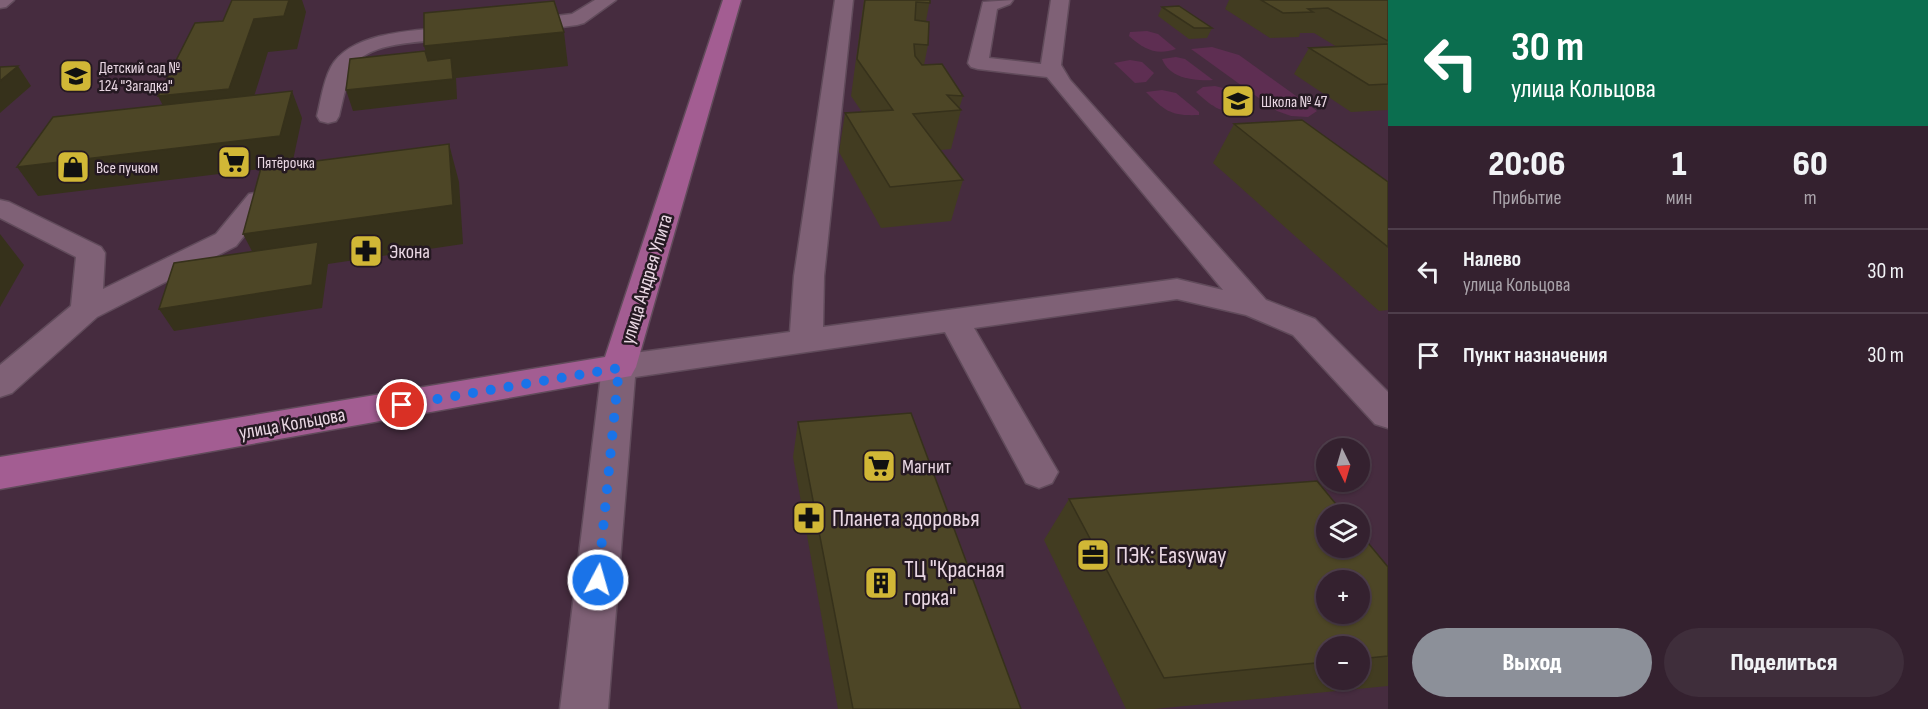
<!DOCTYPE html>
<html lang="ru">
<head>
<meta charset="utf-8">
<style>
	body { margin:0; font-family:"Sofia Sans Condensed",sans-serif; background:#3f2e3b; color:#f1f3f6; height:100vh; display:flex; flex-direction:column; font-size:22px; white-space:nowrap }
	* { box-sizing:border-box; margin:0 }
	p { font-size:20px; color:#a9a3aa }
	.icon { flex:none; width:33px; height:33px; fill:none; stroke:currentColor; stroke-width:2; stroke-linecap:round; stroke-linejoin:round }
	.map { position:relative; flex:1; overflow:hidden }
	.details { display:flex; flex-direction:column; background:#34212f; width:540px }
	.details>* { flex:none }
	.top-card { background:#0b6e4f; color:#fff; overflow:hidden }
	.needle { width:39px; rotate:175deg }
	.fabs { position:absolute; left:1316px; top:438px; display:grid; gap:12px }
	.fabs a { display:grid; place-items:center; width:54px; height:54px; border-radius:50%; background:#34212f; box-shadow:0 2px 4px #0004,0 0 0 2px #4e3e4b; font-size:30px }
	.pin { position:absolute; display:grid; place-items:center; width:51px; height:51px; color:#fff; margin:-26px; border:3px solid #fff; border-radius:50%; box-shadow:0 2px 6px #0007 }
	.me { position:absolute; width:66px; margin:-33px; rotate:6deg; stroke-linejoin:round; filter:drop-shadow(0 0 4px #0008) }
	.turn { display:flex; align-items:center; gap:21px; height:126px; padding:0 24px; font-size:27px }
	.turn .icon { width:78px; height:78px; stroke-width:2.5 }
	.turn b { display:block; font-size:42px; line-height:51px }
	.eta { display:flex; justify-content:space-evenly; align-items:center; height:102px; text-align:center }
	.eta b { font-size:36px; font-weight:800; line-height:42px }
	.button { display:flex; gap:12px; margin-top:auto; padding:12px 24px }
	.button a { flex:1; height:69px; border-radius:36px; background:#8c9099; color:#fff; font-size:24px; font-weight:800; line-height:69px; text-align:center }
	.button a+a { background:#3f2e3b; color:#f1f3f6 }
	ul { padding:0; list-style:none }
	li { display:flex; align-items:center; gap:18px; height:84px; padding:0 24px; border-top:2px solid #4e3e4b }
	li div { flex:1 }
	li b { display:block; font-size:22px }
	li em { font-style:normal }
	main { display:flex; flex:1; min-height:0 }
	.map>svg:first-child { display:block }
	.green { fill:#5e2e52 }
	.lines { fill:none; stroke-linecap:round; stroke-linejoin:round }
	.minor-casing { stroke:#614b5b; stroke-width:3 }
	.major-casing { stroke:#614b5b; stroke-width:3 }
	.minor { fill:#7f6176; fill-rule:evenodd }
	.major { fill:#a35d92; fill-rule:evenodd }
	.wall { fill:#423c21; fill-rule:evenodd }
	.shaded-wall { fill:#36311b }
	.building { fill:#4d4626; stroke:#36311b; stroke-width:1.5; fill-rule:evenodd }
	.route { stroke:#1a73e8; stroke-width:10; stroke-dasharray:0 18 }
	.labels { text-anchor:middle; stroke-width:5; stroke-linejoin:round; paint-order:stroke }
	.far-poi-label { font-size:16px; fill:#e9d7e3; stroke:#251922; text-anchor:start }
	.poi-label { font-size:20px; fill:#e9d7e3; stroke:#251922; text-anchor:start }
	.street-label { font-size:20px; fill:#e9d7e3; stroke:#251922 }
	.near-poi-label { font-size:24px; fill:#e9d7e3; stroke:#251922; text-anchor:start }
</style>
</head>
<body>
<main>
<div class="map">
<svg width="1388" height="709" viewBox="0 0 1388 709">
	<rect width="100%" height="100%" fill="#462c3f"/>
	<!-- green -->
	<g class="green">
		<path d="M 1147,31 L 1158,34 L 1176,49 C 1156,56 1144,49 1129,36 L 1130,32 Z"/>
		<polygon points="1212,47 1239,55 1317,111 1308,117 1291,116 1277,111 1191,49"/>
		<path d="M 1176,57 L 1185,59 L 1213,80 C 1195,81 1170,79 1162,59 Z"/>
		<polygon points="1130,60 1142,62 1154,73 1146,82 1135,83 1114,63"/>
		<path d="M 1215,86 L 1227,89 L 1252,109 L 1251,113 C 1223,114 1216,110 1196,92 L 1203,87 Z"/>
		<path d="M 1162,90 L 1176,93 L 1199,112 L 1199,115 C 1171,116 1166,112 1146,92 Z"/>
	</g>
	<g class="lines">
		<!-- minor casing -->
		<g class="minor-casing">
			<g id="minor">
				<polygon points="0,0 14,0 6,7 0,8"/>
				<polygon points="595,0 616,0 584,23 577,25 516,33 509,31 507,27 509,23 516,21 572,14"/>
				<polygon points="835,0 853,0 824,276 823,327 1177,279 1223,290 1047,77 978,69 971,67 968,63 983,2 1013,0 1010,4 997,9 989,58 1041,64 1051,0 1069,0 1061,65 1070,80 1266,300 1315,319 1388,392 1388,428 1375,424 1293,335 1246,315 1177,299 974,328 1058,472 1052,483 1039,488 1026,483 945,332 635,377 608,709 560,709 602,367 607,358 619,355 790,332 794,276"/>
				<path d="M 468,26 L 475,28 L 477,32 L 475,36 C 442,44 364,35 349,73 L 339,116 L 336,121 L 328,123 L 320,121 L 317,116 C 321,100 323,82 331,67 C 353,28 429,30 468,26 Z"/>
				<polygon points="291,187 300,189 304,195 300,201 267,207 236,246 97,317 12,393 0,397 0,365 71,306 76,257 0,218 0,200 9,202 101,247 105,253 103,289 216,234 249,194"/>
			</g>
		</g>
		<!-- major casing -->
		<g class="major-casing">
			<polygon id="major" points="723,0 741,0 636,367 631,376 0,489 0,457 605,357"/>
		</g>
		<!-- minor -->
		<use href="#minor" class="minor"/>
		<!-- major -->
		<use href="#major" class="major"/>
	</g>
	<!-- wall -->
	<g class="wall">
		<polygon points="864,0 930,0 926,21 928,45 924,65 963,96 959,109 961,110 951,149 940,150 963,180 951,221 881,228 839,152 845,113 862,112 851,96"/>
		<polygon points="1229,0 1388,0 1388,110 1351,112 1294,74 1309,48 1337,47 1314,33 1300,33 1299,37 1270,38 1225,9"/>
		<polygon points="1162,7 1212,28 1207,38 1189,39 1158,16"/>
		<polygon points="1234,124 1388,182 1388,310 1379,311 1213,163"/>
		<polygon points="798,422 1021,709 838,709 793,457"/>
		<path d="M 1069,499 L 1388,567 L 1388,686 L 1154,709 L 1126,709 L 1044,540 ZM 1326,646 L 1359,646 L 1359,680 L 1326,680 Z"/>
	</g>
	<!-- shaded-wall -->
	<g class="shaded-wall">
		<polygon points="289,0 302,0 306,12 297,49 268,52 245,125 177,133 158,96 254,19"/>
		<polygon points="564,32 568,66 456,78 457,99 353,111 346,90 433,80 424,46"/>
		<polygon points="18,66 31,86 0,113 0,81"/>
		<polygon points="292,91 302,118 292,165 38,196 17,167"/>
		<polygon points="449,144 459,182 463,244 328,264 322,308 174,331 159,309 264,274 243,234"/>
		<polygon points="0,234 24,265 0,307"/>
	</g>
	<!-- building -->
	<g class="building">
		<polygon points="232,0 289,0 284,16 254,19 229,89 158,96 195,23 223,21"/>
		<polygon points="865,0 930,0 930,3 916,2 915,20 929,22 928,45 914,44 915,56 922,65 942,64 963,96 947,95 961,110 913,114 963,180 890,187 845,113 893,110 857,59"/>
		<polygon points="1261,0 1388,0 1388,41 1328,8 1308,9 1313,12 1283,13"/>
		<polygon points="554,1 564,32 424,46 424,13"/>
		<polygon points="1179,6 1212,28 1194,28 1162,7"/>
		<polygon points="1388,44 1388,84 1369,85 1309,48"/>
		<polygon points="425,51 428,61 451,58 453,79 346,90 350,59"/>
		<polygon points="18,66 0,81 0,67"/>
		<polygon points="292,91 280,136 17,167 53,117"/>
		<polygon points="1302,120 1388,182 1388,247 1234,124"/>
		<polygon points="449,144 453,205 243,234 261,168"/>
		<polygon points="318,242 312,285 159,309 174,263"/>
		<polygon points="911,413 1021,709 853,709 798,422"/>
		<path d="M 1317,481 L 1344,514 L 1326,514 L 1326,548 L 1359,548 L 1359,532 L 1388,567 L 1388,656 L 1359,659 L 1359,646 L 1326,646 L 1326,662 L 1164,678 L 1069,499 ZM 1326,580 L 1359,580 L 1359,614 L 1326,614 Z"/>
	</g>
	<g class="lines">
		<!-- route -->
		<polyline class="route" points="402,405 619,368 598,580"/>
	</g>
	<!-- icons -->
	<defs>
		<g id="school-square" transform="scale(1.725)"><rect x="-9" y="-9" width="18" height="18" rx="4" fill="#d1b736" stroke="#251922"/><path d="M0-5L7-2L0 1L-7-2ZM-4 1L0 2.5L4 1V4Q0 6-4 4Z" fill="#111"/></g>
		<g id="supermarket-square" transform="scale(1.725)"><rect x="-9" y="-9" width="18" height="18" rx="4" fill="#d1b736" stroke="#251922"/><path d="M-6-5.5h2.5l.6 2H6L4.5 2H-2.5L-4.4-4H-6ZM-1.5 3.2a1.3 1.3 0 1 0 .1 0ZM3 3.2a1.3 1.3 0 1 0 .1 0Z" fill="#111"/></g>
		<g id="shop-square" transform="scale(1.725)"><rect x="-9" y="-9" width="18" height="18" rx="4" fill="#d1b736" stroke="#251922"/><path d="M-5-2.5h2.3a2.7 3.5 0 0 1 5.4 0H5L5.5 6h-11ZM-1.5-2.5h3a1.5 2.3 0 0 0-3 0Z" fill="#111"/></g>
		<g id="pharmacy-square" transform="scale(1.725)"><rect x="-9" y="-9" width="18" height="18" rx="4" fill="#d1b736" stroke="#251922"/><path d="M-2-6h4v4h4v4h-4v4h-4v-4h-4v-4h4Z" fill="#111"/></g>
		<g id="office-square" transform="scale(1.725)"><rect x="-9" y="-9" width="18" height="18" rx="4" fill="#d1b736" stroke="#251922"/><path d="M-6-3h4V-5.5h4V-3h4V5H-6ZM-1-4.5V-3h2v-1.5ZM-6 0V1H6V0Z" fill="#111"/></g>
		<g id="building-square" transform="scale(1.725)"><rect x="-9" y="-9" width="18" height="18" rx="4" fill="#d1b736" stroke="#251922"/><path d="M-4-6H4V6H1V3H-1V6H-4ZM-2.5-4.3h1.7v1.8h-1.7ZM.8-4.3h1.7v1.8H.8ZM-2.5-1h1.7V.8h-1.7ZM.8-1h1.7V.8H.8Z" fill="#111"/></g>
	</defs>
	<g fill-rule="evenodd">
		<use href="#school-square" x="76" y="76"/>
		<use href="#school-square" x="1238" y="101"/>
		<use href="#supermarket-square" x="234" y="162"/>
		<use href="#shop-square" x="73" y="167"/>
		<use href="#pharmacy-square" x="366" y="251"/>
		<use href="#supermarket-square" x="879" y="466"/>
		<use href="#pharmacy-square" x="809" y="518"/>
		<use href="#office-square" x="1093" y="555"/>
		<use href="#building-square" x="881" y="583"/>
	</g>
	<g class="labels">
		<!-- far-poi labels -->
		<g class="far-poi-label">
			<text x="99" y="73">Детский сад №<tspan x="99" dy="18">124 "Загадка"</tspan></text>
			<text x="1261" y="107">Школа № 47</text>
			<text x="257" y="168">Пятёрочка</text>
			<text x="96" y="173">Все пучком</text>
		</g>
		<!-- poi labels -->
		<g class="poi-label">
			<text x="389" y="258">Экона</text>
			<text x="902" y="473">Магнит</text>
		</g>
		<!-- street labels -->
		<g class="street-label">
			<text transform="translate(646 279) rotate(-73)" y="7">улица Андрея Упита</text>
			<text transform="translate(292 423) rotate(-10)" y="7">улица Кольцова</text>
		</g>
		<!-- near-poi labels -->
		<g class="near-poi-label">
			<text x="832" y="526">Планета здоровья</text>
			<text x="1116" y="563">ПЭК: Easyway</text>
			<text x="904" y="577">ТЦ "Красная<tspan x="904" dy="28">горка"</tspan></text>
		</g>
	</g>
</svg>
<div class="fabs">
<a><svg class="needle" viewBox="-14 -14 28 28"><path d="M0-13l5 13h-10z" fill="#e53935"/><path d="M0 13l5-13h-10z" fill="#a9a3aa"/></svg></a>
<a><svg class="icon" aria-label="layers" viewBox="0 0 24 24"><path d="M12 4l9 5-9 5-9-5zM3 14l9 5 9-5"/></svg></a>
<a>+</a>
<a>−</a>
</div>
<div class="pin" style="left:402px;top:405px;background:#d93025"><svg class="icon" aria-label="arrive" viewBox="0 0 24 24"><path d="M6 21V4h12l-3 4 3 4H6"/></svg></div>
<svg class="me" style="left:598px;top:580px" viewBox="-20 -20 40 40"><circle r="17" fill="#1a73e8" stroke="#fff" stroke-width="3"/><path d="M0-11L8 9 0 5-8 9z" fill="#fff"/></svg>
</div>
<section class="details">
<div class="top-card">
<div class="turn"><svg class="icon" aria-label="left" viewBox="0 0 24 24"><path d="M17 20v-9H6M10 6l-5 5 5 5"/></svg><div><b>30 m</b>улица Кольцова</div></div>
</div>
<div class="eta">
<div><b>20:06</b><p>Прибытие</p></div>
<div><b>1</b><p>мин</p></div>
<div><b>60</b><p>m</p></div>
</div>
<ul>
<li><svg class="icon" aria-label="left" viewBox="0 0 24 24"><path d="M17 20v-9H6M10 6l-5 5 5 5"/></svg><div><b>Налево</b><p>улица Кольцова</p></div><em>30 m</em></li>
<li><svg class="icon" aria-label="arrive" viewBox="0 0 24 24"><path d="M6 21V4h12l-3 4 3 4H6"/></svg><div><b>Пункт назначения</b></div><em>30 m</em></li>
</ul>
<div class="button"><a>Выход</a><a>Поделиться</a></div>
</section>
</main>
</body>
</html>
